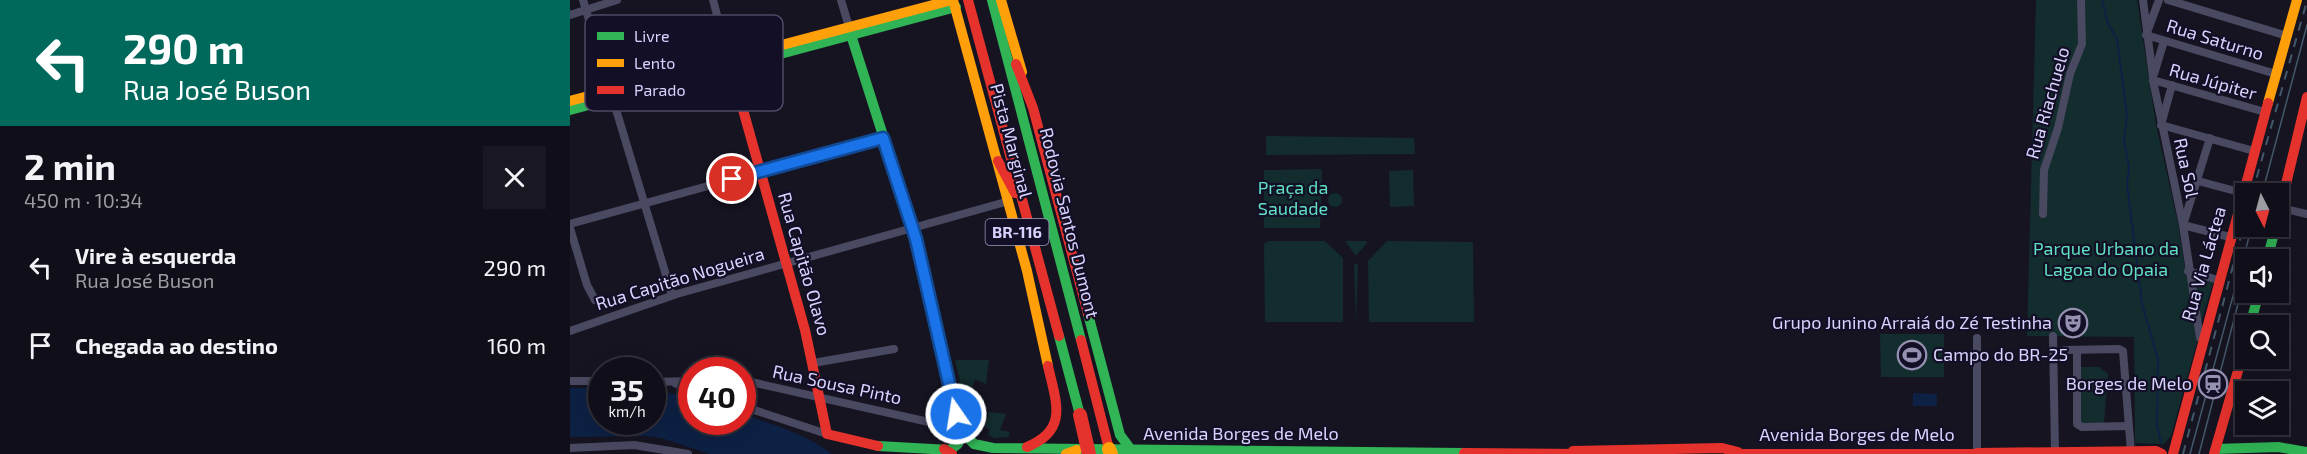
<!DOCTYPE html>
<html lang="pt">
<head>
<meta charset="utf-8">
<style>
	body { margin:0; font-family:"Exo 2",sans-serif; background:#191822; color:#f1f3f6; height:100vh; display:flex; flex-direction:column; font-size:22px; white-space:nowrap }
	* { box-sizing:border-box; margin:0 }
	p { font-size:20px; color:#9c9ca2 }
	.icon { flex:none; width:33px; height:33px; fill:none; stroke:currentColor; stroke-width:2; stroke-linecap:round; stroke-linejoin:round }
	.map { position:relative; flex:1; overflow:hidden }
	.details { display:flex; flex-direction:column; background:#100f19; width:570px }
	.details>* { flex:none }
	.hud { background:#00695c; color:#fff; overflow:hidden }
	.needle { width:39px; rotate:174deg }
	.tools { position:absolute; left:1665px; top:183px; display:grid; gap:12px }
	.tools a { display:grid; place-items:center; width:54px; height:54px; border-radius:0px; background:#100f19; box-shadow:0 6px 24px #0002,0 0 0 2px #302f38; font-size:30px }
	.speed { position:absolute; left:18px; top:357px; display:flex; gap:12px; font-size:30px; font-weight:700; text-align:center }
	.speed>* { display:grid; place-content:center; width:78px; height:78px; border-radius:50%; background:#100f19; box-shadow:0 6px 24px #0002,0 0 0 2px #302f38; line-height:1 }
	.speed small { font-size:15px; font-weight:400 }
	.speed .limit { border:9px solid #d22; background:#fff; color:#111 }
	.pin { position:absolute; display:grid; place-items:center; width:51px; height:51px; color:#fff; margin:-26px; border:3px solid #fff; border-radius:50%; box-shadow:0 2px 6px #0007 }
	.me { position:absolute; width:66px; margin:-33px; rotate:347deg; stroke-linejoin:round; filter:drop-shadow(0 0 4px #0008) }
	.turn { display:flex; align-items:center; gap:21px; height:126px; padding:0 24px; font-size:27px }
	.turn .icon { width:78px; height:78px; stroke-width:2.5 }
	.turn b { display:block; font-size:42px; line-height:51px }
	.round { display:grid; place-items:center; flex:none; width:63px; height:63px; border-radius:0px; background:#191822 }
	.overview { display:flex; align-items:center; justify-content:space-between; height:102px; padding:0 24px }
	h1 { font-size:36px; font-weight:700; line-height:45px }
	ul { padding:0; list-style:none }
	li { display:flex; align-items:center; gap:18px; height:78px; padding:0 24px }
	li div { flex:1 }
	li b { display:block; font-size:22px }
	li em { font-style:normal }
	main { display:flex; flex:1; min-height:0 }
	.map>svg:first-child { display:block }
	.green { fill:#132c2d }
	.water { fill:#0d2144 }
	.lines { fill:none; stroke-linecap:round; stroke-linejoin:round }
	.stream { stroke:#0d2144; stroke-width:2 }
	.street { stroke:#4a4962; stroke-width:8 }
	.fast { stroke:#30b455; stroke-width:10 }
	.slow { stroke:#ff9f0a; stroke-width:10 }
	.jam { stroke:#e5322d; stroke-width:10 }
	.tram { stroke:#43596b; stroke-width:1.5 }
	.rail { stroke:#43596b; stroke-width:2; stroke-dasharray:9 8; stroke-linecap:butt }
	.slow-bridge { stroke:#ff9f0a; stroke-width:14 }
	.jam-bridge { stroke:#e5322d; stroke-width:14 }
	.route-casing { stroke:#114b97; stroke-width:15 }
	.route { stroke:#1a73e8; stroke-width:10 }
	.labels { text-anchor:middle; stroke-width:4.5; stroke-linejoin:round; paint-order:stroke }
	.shield { fill:#130f26; stroke:#9e99be; stroke-width:1.5 }
	.shield-label { font-size:16px; font-weight:bold; fill:#d9d4ff }
	.street-label { font-size:18px; fill:#d9d4ff; stroke:#130f26 }
	.park-label { font-size:18px; fill:#5fe0c0; stroke:#130f26 }
	.poi-label { font-size:18px; fill:#d9d4ff; stroke:#130f26; text-anchor:end }
	.key { fill:#130f26; stroke:#4e4a67; stroke-width:1.5 }
	.key-label { font-size:16px; fill:#d9d4ff }
</style>
</head>
<body>
<main>
<section class="details">
<div class="hud">
<div class="turn"><svg class="icon" aria-label="left" viewBox="0 0 24 24"><path d="M17 20v-9H6M10 6l-5 5 5 5"/></svg><div><b>290 m</b>Rua José Buson</div></div>
</div>
<div class="overview"><div><h1>2 min</h1><p>450 m · 10:34</p></div><a class="round"><svg class="icon" aria-label="close" viewBox="0 0 24 24"><path d="M6 6l12 12M18 6L6 18"/></svg></a></div>
<ul>
<li><svg class="icon" aria-label="left" viewBox="0 0 24 24"><path d="M17 20v-9H6M10 6l-5 5 5 5"/></svg><div><b>Vire à esquerda</b><p>Rua José Buson</p></div><em>290 m</em></li>
<li><svg class="icon" aria-label="arrive" viewBox="0 0 24 24"><path d="M6 21V4h12l-3 4 3 4H6"/></svg><div><b>Chegada ao destino</b></div><em>160 m</em></li>
</ul>
</section>
<div class="map">
<svg width="1737" height="454" viewBox="0 0 1737 454">
	<rect width="100%" height="100%" fill="#161421"/>
	<!-- green -->
	<g class="green">
		<polygon points="1466,0 1567,0 1586,125 1608,223 1627,342 1601,436 1594,444 1565,443 1564,337 1457,336"/>
		<polygon points="696,136 844,138 845,154 696,155"/>
		<polygon points="752,169 750,228 694,228 694,170"/>
		<polygon points="843,170 844,206 820,207 819,171"/>
		<circle cx="765" cy="200" r="7"/>
		<polygon points="698,241 755,241 773,258 773,322 695,322 694,244"/>
		<polygon points="775,241 796,241 797,243 786,256"/>
		<polygon points="817,241 903,242 904,322 799,322 798,261"/>
		<polygon points="786,263 788,265 786,322 784,265"/>
		<polygon points="1624,278 1643,283 1631,322"/>
		<polygon points="1310,334 1374,334 1374,377 1311,377"/>
		<polygon points="385,360 419,360 416,384 405,379 398,401 409,405 415,410 409,425 399,421"/>
		<polygon points="1510,367 1529,367 1538,374 1534,424 1510,425"/>
		<polygon points="419,412 436,414 430,430 440,432 438,437 424,438 418,434 420,430 415,427"/>
	</g>
	<!-- water -->
	<g class="water">
		<path d="M 0,388 L 31,388 L 32,422 L 82,422 L 83,389 L 121,398 L 122,422 L 172,422 L 173,414 C 204,425 236,434 262,454 L 139,454 L 95,439 L 76,436 L 0,437 Z"/>
		<polygon points="1343,393 1367,394 1367,406 1343,406"/>
	</g>
	<g class="lines">
		<!-- stream -->
		<polyline class="stream" points="1532,0 1538,23 1547,39 1557,116 1554,141 1559,168 1557,184 1572,304 1588,359 1587,425 1591,442"/>
		<!-- street -->
		<g class="street">
			<polyline points="13,0 102,295"/>
			<polyline points="143,0 159,60"/>
			<polyline points="271,0 280,30"/>
			<polyline points="1573,0 1584,85 1613,225 1630,338"/>
			<polyline points="1589,0 1576,35 1706,74"/>
			<polyline points="1598,0 1717,36"/>
			<polyline points="0,15 47,0"/>
			<polyline points="1584,74 1594,41"/>
			<polyline points="1583,80 1695,112"/>
			<polyline points="1602,85 1591,125 1684,151"/>
			<polyline points="1640,138 1613,225 1660,237"/>
			<polyline points="1628,181 1673,193"/>
			<polyline points="1711,208 1737,214"/>
			<polyline points="1473,214 1474,170 1488,128 1500,74 1512,44 1511,0"/>
			<polyline points="0,224 313,138"/>
			<polyline points="0,228 17,285 25,300"/>
			<polyline points="1618,271 1648,280"/>
			<polyline points="0,331 107,294 439,201"/>
			<polyline points="1483,336 1485,452"/>
			<polyline points="1495,350 1549,349 1553,351 1561,452"/>
			<polyline points="1507,350 1507,424 1512,427 1558,426"/>
			<polyline points="243,363 324,349"/>
			<polyline points="172,380 390,429"/>
			<polyline points="0,381 32,381"/>
			<polyline points="82,382 122,381"/>
			<polyline points="106,384 122,389"/>
			<polyline points="172,406 257,434"/>
			<polyline points="0,448 64,445 118,454"/>
			<polyline points="1407,453 1407,338"/>
		</g>
		<!-- fast -->
		<g class="fast">
			<polyline points="422,0 511,340"/>
			<polyline points="281,35 346,239 390,429 388,444 380,450 308,446"/>
			<polyline points="0,110 386,7"/>
			<polyline points="1697,260 1706,226"/>
			<polyline points="518,314 550,435 562,451"/>
			<polyline points="1680,326 1689,292"/>
			<polyline points="489,336 510,415"/>
			<polyline points="390,429 404,444 423,448 894,453"/>
			<polyline points="1646,449 1708,447 1737,452"/>
		</g>
		<!-- slow -->
		<g class="slow">
			<polyline points="383,0 457,271 478,366"/>
			<polyline points="431,0 452,72"/>
			<polyline points="0,101 382,0"/>
			<polyline points="1698,103 1727,0"/>
			<polyline points="496,454 507,450"/>
		</g>
		<!-- jam -->
		<g class="jam">
			<polyline points="398,0 489,336"/>
			<polyline points="159,60 235,330 257,434 308,446"/>
			<polyline points="446,64 463,108 518,314"/>
			<polyline points="428,161 445,193"/>
			<polyline points="1708,217 1737,97"/>
			<polyline points="511,340 539,449"/>
			<path d="M 457,447 C 499,430 486,402 478,366"/>
			<polyline points="374,449 382,454"/>
			<polyline points="1003,451 1152,448 1168,452"/>
			<polyline points="894,453 1013,454"/>
			<polyline points="1407,453 1586,451 1592,454"/>
			<polyline points="1161,454 1409,454"/>
			<polyline points="1603,454 1698,103"/>
			<polyline points="1644,454 1676,343"/>
		</g>
		<!-- tram -->
		<g class="tram">
			<polyline points="1692,194 1737,25"/>
			<polyline points="1620,454 1682,226"/>
			<polyline points="1629,454 1675,277"/>
		</g>
		<!-- rail -->
		<g class="rail">
			<polyline points="1682,194 1737,1"/>
			<polyline points="1613,454 1676,217"/>
		</g>
		<!-- slow-bridge -->
		<polyline class="slow-bridge" points="539,449 541,454"/>
		<!-- jam-bridge -->
		<polyline class="jam-bridge" points="510,415 519,454"/>
	</g>
	<g class="lines">
		<!-- route casing -->
		<g class="route-casing">
			<polyline id="route" points="162,179 313,138 346,239 386,414"/>
		</g>
		<!-- route -->
		<use href="#route" class="route"/>
	</g>
	<!-- icons -->
	<defs>
		<g id="theatre-ring" transform="scale(1.5)"><circle r="9.5" fill="#130f26" stroke="#9591b1" stroke-width="1.5"/><path d="M-5-5.5Q0-4 5-5.5V0Q5 5 0 6Q-5 5-5 0ZM-3.3-2.5H-1v1.5H-3.3ZM1-2.5H3.3v1.5H1ZM-2.8 1Q0 5.5 2.8 1Z" fill="#9591b1"/></g>
		<g id="stadium-ring" transform="scale(1.5)"><circle r="9.5" fill="#130f26" stroke="#9591b1" stroke-width="1.5"/><path d="M0-5a6.5 5 0 1 0 0 10a6.5 5 0 1 0 0-10ZM-3.5-1.8h7v3.6h-7Z" fill="#9591b1"/></g>
		<g id="station-ring" transform="scale(1.5)"><circle r="9.5" fill="#130f26" stroke="#9591b1" stroke-width="1.5"/><path d="M-3-6H3Q5-6 5-4V2Q5 4 3 4L4.5 6H3L1.5 4h-3L-3 6H-4.5L-3 4Q-5 4-5 2V-4Q-5-6-3-6ZM-3.5-4v3h7v-3ZM-3.5 1v1.5H-2V1ZM2 1v1.5H3.5V1Z" fill="#9591b1"/></g>
	</defs>
	<g fill-rule="evenodd">
		<use href="#theatre-ring" x="1503" y="323"/>
		<use href="#stadium-ring" x="1342" y="355"/>
		<use href="#station-ring" x="1643" y="384"/>
	</g>
	<g class="labels">
		<!-- shield labels -->
		<rect class="shield" x="415.5" y="219" width="63" height="26" rx="4.5"/>
		<g class="shield-label">
			<text x="447" y="238">BR-116</text>
		</g>
		<!-- street labels -->
		<g class="street-label">
			<text transform="translate(1645 40) rotate(17)" y="6">Rua Saturno</text>
			<text transform="translate(1643 82) rotate(16)" y="6">Rua Júpiter</text>
			<text transform="translate(1478 103) rotate(-74)" y="6">Rua Riachuelo</text>
			<text transform="translate(441 141) rotate(75)" y="6">Pista Marginal</text>
			<text transform="translate(1616 168) rotate(78)" y="6">Rua Sol</text>
			<text transform="translate(499 223) rotate(76)" y="6">Rodovia Santos Dumont</text>
			<text transform="translate(234 264) rotate(74)" y="6">Rua Capitão Olavo</text>
			<text transform="translate(1634 264) rotate(-74)" y="6">Rua Via Láctea</text>
			<text transform="translate(110 279) rotate(-17)" y="6">Rua Capitão Nogueira</text>
			<text transform="translate(267 385) rotate(12)" y="6">Rua Sousa Pinto</text>
			<text x="671" y="440">Avenida Borges de Melo</text>
			<text x="1287" y="441">Avenida Borges de Melo</text>
		</g>
		<!-- park labels -->
		<g class="park-label">
			<text x="723" y="194">Praça da<tspan x="723" dy="21">Saudade</tspan></text>
			<text x="1536" y="255">Parque Urbano da<tspan x="1536" dy="21">Lagoa do Opaia</tspan></text>
		</g>
		<!-- poi labels -->
		<g class="poi-label">
			<text x="1482" y="329">Grupo Junino Arraiá do Zé Testinha</text>
			<text x="1363" y="361" text-anchor="start">Campo do BR-25</text>
			<text x="1622" y="390">Borges de Melo</text>
		</g>
	</g>
	<!-- legend -->
	<rect x="15" y="15" width="198" height="96" rx="9" class="key"/>
	<rect x="27" y="32" width="27" height="8" fill="#30b455"/>
	<rect x="27" y="59" width="27" height="8" fill="#ff9f0a"/>
	<rect x="27" y="86" width="27" height="8" fill="#e5322d"/>
	<g class="key-label">
		<text x="64" y="42">Livre</text>
		<text x="64" y="69">Lento</text>
		<text x="64" y="96">Parado</text>
	</g>
</svg>
<div class="tools">
<a><svg class="needle" viewBox="-14 -14 28 28"><path d="M0-13l5 13h-10z" fill="#e53935"/><path d="M0 13l5-13h-10z" fill="#9c9ca2"/></svg></a>
<a><svg class="icon" aria-label="sound" viewBox="0 0 24 24"><path d="M4 9h4l5-4v14l-5-4H4zM17 9q2 3 0 6"/></svg></a>
<a><svg class="icon" aria-label="search" viewBox="0 0 24 24"><circle cx="10" cy="10" r="6"/><path d="M15 15l6 6"/></svg></a>
<a><svg class="icon" aria-label="layers" viewBox="0 0 24 24"><path d="M12 4l9 5-9 5-9-5zM3 14l9 5 9-5"/></svg></a>
</div>
<div class="speed"><div>35<small>km/h</small></div><div class="limit">40</div></div>
<div class="pin" style="left:162px;top:179px;background:#d93025"><svg class="icon" aria-label="arrive" viewBox="0 0 24 24"><path d="M6 21V4h12l-3 4 3 4H6"/></svg></div>
<svg class="me" style="left:386px;top:414px" viewBox="-20 -20 40 40"><circle r="17" fill="#1a73e8" stroke="#fff" stroke-width="3"/><path d="M0-11L8 9 0 5-8 9z" fill="#fff"/></svg>
</div>
</main>
</body>
</html>
